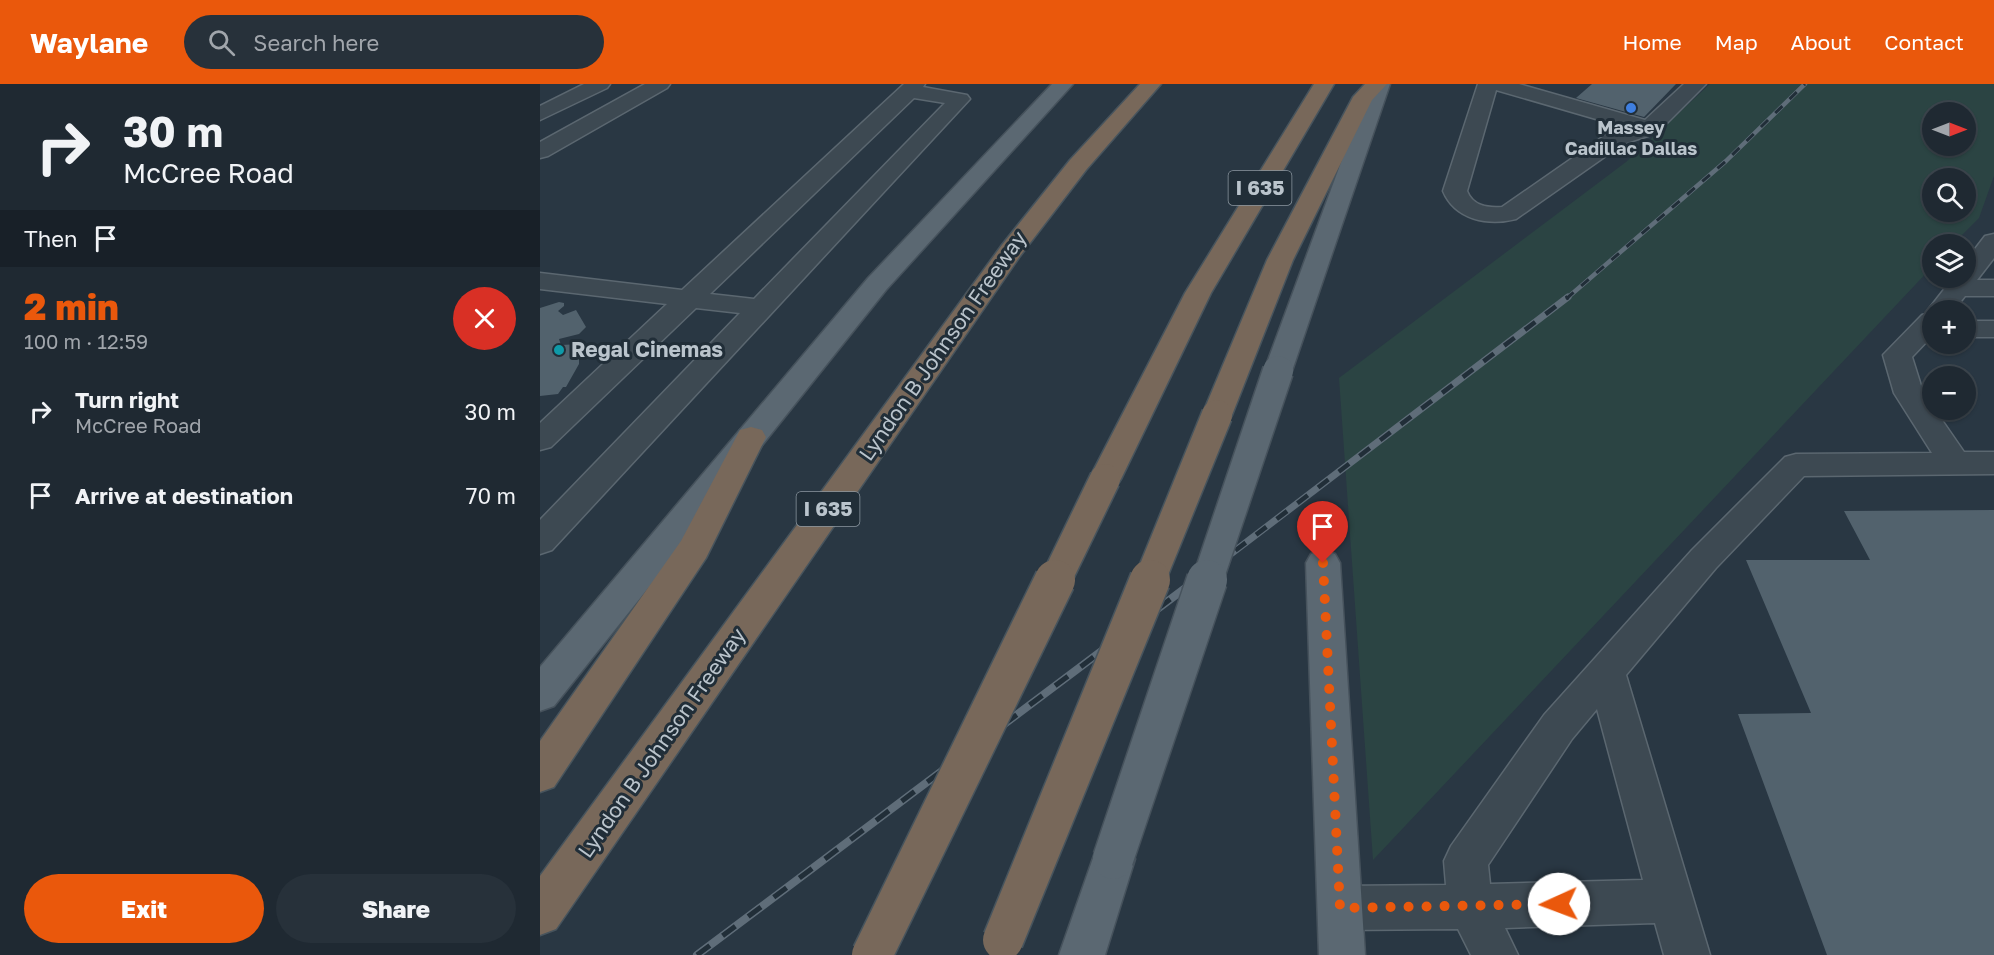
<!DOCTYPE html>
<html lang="en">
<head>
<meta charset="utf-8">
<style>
	body { margin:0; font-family:"Golos Text",sans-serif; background:#27313a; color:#f1f3f6; height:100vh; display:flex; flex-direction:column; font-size:22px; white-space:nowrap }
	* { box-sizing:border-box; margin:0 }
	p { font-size:20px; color:#a1a6ac }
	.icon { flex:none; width:33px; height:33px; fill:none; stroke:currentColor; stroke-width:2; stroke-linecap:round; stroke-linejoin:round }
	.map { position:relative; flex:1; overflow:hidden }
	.panel { display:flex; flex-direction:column; background:#1f2932; width:540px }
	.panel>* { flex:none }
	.top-card { background:#1f2932; color:#f1f3f6; overflow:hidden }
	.needle { width:39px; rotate:90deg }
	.controls { position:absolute; left:1382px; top:18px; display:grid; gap:12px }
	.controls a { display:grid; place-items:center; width:54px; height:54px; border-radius:50%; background:#1f2932; box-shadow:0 2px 4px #0004,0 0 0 2px #3c454d; font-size:30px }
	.pin { position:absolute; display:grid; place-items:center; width:51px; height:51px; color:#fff; margin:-62px -26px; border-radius:50% 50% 50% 0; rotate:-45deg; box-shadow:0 0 6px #0007 }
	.pin .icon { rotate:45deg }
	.me { position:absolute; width:66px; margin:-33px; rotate:268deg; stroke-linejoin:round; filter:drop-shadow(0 0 4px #0008) }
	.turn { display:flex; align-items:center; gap:21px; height:126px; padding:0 24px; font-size:27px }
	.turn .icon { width:78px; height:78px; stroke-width:2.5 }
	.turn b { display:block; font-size:42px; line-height:51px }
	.then { display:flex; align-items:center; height:57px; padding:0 24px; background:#0003; gap:12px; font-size:22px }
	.round { display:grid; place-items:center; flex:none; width:63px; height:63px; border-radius:32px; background:#27313a }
	.headline { display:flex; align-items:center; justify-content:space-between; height:102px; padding:0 24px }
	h1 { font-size:36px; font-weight:800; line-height:45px; color:#ea580c }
	.cta { display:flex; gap:12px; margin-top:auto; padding:12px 24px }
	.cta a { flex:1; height:69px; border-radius:36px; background:#ea580c; color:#fff; font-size:24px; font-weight:800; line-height:69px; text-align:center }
	.cta a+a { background:#27313a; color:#f1f3f6 }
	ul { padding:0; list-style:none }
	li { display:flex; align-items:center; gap:18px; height:84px; padding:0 24px }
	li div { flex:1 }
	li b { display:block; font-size:22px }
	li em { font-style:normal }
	header { display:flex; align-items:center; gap:36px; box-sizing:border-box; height:84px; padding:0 30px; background:#ea580c; color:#fff }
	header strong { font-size:28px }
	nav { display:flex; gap:33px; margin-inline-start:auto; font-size:21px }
	.search { width:420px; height:54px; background:#27313a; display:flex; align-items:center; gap:15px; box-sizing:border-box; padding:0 21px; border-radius:33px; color:#a1a6ac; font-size:22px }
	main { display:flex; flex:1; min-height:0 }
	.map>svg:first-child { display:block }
	.green { fill:#2b4443; fill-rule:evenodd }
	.building { fill:#52626d }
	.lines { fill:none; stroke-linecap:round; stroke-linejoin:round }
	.minor-casing { stroke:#5b6770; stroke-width:3 }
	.major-casing { stroke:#46525c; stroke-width:3 }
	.highway-casing { stroke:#47545d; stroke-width:3 }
	.minor { fill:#3d4952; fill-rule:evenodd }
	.major { fill:#5b6872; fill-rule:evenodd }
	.highway { fill:#78685a; fill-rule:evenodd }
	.rail-far2-casing { stroke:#5f6d79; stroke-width:4.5 }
	.rail-far1-casing { stroke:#5f6d79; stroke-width:7 }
	.rail-casing { stroke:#5f6d79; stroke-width:8 }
	.rail-far2 { stroke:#212e38; stroke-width:3; stroke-dasharray:10; stroke-linecap:butt }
	.rail-far1 { stroke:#212e38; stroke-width:4.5; stroke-dasharray:13; stroke-linecap:butt }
	.rail { stroke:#212e38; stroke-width:5; stroke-dasharray:16; stroke-linecap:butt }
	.major-bridge-far1-casing { stroke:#46525c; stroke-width:33; stroke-linecap:butt }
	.major-bridge-casing { stroke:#46525c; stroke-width:43; stroke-linecap:butt }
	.highway-bridge-far1-casing { stroke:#47545d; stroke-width:33; stroke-linecap:butt }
	.highway-bridge-casing { stroke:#47545d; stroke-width:43; stroke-linecap:butt }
	.major-bridge-far1 { stroke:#5b6872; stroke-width:30 }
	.major-bridge { stroke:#5b6872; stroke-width:40 }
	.highway-bridge-far1 { stroke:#78685a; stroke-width:30 }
	.highway-bridge { stroke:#78685a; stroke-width:40 }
	.route { stroke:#ea580c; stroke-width:10; stroke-dasharray:0 18 }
	.shop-dot { fill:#3f7fe0; stroke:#212e38; stroke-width:2 }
	.culture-dot { fill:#0f9aa8; stroke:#212e38; stroke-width:2 }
	.labels { text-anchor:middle; stroke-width:6; stroke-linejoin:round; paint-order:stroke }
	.far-poi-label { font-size:18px; font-weight:bold; fill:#bac4cc; stroke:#212e38 }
	.shield { fill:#212e38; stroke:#8c97a0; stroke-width:1.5 }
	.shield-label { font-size:20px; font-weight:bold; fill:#bac4cc }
	.street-label { font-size:21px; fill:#bac4cc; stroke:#212e38 }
	.poi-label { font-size:21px; font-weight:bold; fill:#bac4cc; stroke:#212e38; text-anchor:start }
</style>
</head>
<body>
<header>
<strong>Waylane</strong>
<div class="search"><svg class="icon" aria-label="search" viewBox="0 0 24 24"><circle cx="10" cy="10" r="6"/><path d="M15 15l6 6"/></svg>Search here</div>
<nav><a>Home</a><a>Map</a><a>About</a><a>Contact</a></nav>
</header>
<main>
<section class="panel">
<div class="top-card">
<div class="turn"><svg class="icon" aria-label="right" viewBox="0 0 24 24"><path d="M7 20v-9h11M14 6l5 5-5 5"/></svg><div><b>30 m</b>McCree Road</div></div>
<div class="then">Then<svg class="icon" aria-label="arrive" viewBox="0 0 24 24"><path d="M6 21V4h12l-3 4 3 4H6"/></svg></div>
</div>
<div class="headline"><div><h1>2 min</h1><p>100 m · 12:59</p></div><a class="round" style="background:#d93025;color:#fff"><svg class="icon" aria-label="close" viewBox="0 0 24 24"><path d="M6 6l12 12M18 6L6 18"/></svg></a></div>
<ul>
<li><svg class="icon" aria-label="right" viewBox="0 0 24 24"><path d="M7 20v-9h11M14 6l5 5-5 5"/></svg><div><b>Turn right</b><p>McCree Road</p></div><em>30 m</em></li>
<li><svg class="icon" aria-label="arrive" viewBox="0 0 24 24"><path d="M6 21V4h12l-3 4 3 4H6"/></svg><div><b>Arrive at destination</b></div><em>70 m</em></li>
</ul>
<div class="cta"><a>Exit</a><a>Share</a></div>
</section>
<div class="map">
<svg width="1454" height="871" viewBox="0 0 1454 871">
	<rect width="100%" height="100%" fill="#293743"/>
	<!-- green -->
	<path class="green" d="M 1170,0 L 1454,0 L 1454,92 L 1439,134 L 1413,160 L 1392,160 L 1392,183 L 833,776 L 799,294 L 1086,78 ZM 1392,28 L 1425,28 L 1425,62 L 1392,62 ZM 1392,94 L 1425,94 L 1425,128 L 1392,128 Z"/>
	<!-- building -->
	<g class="building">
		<polygon points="1052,0 1136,0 1104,33 1036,14"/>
		<polygon points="19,218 24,219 24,222 18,227 23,231 36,226 46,243 39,250 19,255 21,261 42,260 36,272 39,272 39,280 26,303 23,303 18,310 0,312 0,224"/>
		<polygon points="1454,426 1454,871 1287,871 1198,630 1271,629 1206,476 1330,476 1304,427"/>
	</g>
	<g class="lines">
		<!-- minor casing -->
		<g class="minor-casing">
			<g id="minor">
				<polygon points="44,0 70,0 67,4 0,36 0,22"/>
				<polygon points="105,0 130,0 127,4 8,72 0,74 0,58"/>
				<path d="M 364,0 L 385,0 L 383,3 L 427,11 L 430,15 L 12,466 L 0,470 L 0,436 L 200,229 L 156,224 L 11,363 L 0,366 L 0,339 L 127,220 L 0,205 L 0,189 L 142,206 ZM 374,14 L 405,19 L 214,215 L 170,210 Z"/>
				<path d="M 938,0 L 979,0 L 1105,36 L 1144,0 L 1166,0 L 1117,49 L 1083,60 L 976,135 C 948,142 915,136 903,107 ZM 956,6 L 1087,44 L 1067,50 L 962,123 C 947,124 933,122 927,107 Z"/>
				<path d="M 1454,150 L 1454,174 L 1437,196 L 1454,196 L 1454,212 L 1425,212 L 1414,226 L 1392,226 L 1392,252 L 1372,273 L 1383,308 L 1392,321 L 1392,326 L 1395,326 L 1424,368 L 1454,368 L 1454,390 L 1264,392 L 1176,484 L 1086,591 L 1170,871 L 1124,871 L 1115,839 L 965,844 L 978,871 L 931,871 L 918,845 L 800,846 L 784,840 L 778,824 L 784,808 L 800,802 L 906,801 L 904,777 L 911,762 L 1004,631 L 1152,466 L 1245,373 L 1256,370 L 1392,369 L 1354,309 L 1343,271 L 1382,231 L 1390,229 L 1388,226 L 1413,194 L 1425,194 L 1425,178 L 1445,152 ZM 1057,625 L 1103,796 L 950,800 L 948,781 L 1032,655 Z"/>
				<rect x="1425" y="237" width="29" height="16"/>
			</g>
		</g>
		<!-- major casing -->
		<g class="major-casing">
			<g id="major">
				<polygon points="512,0 533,0 346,206 14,622 0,627 0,583 328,194"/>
				<polygon points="830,0 850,0 752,287 748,293 738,296 728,293 724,287"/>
				<polygon points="783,466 795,470 800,479 825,871 779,871 766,479 771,470"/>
				<polygon points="573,754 588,760 595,775 565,871 519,871 558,760"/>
			</g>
		</g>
		<!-- highway casing -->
		<g class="highway-casing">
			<g id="highway">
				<polygon points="600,0 621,0 546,86 480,172 16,845 0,851 0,792 462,161 530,76"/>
				<polygon points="774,0 794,0 671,209 581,395 576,403 565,406 554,403 549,395 645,209"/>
				<polygon points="825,0 847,0 832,16 753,176 692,331 688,338 677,341 666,338 662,331 727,176 813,13"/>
				<polygon points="211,343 222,346 226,353 166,474 14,703 0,708 0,657 141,457 200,346"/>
			</g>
		</g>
		<!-- minor -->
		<use href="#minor" class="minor"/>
		<!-- major -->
		<use href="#major" class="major"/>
		<!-- highway -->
		<use href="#highway" class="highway"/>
		<!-- rail-far2 casing -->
		<g class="rail-far2-casing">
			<polyline id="rail-far2" points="1026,215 1186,77 1265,0"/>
		</g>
		<!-- rail-far1 casing -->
		<g class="rail-far1-casing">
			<polyline id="rail-far1" points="654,498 1028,213"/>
		</g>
		<!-- rail casing -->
		<g class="rail-casing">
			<polyline id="rail" points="157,871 656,496"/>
		</g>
		<!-- rail-far2 -->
		<use href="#rail-far2" class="rail-far2"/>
		<!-- rail-far1 -->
		<use href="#rail-far1" class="rail-far1"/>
		<!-- rail -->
		<use href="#rail" class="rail"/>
		<!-- major-bridge-far1 casing -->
		<g class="major-bridge-far1-casing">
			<polyline id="major-bridge-far1" points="667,498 738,287"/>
		</g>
		<!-- major-bridge casing -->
		<g class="major-bridge-casing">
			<polyline id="major-bridge" points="573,775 667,496"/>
		</g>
		<!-- highway-bridge-far1 casing -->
		<g class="highway-bridge-far1-casing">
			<g id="highway-bridge-far1">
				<polyline points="515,498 565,395"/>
				<polyline points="609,498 677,331"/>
			</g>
		</g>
		<!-- highway-bridge casing -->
		<g class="highway-bridge-casing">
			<g id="highway-bridge">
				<polyline points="463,856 610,496"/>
				<polyline points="332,871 515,496"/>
			</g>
		</g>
		<!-- major-bridge-far1 -->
		<use href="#major-bridge-far1" class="major-bridge-far1"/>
		<!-- major-bridge -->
		<use href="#major-bridge" class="major-bridge"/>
		<!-- highway-bridge-far1 -->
		<use href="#highway-bridge-far1" class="highway-bridge-far1"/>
		<!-- highway-bridge -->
		<use href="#highway-bridge" class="highway-bridge"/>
	</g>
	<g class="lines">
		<!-- route -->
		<polyline class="route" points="783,479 800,824 1019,820"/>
	</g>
	<!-- markers -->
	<circle class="shop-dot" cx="1091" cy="24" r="6"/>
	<circle class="culture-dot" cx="19" cy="266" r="6"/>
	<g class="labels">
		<!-- far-poi labels -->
		<g class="far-poi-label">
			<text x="1091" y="50">Massey<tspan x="1091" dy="21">Cadillac Dallas</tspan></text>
		</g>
		<!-- shield labels -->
		<g class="shield">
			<rect x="688.5" y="87" width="63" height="34" rx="4.5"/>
			<rect x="256.5" y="408" width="63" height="34" rx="4.5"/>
		</g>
		<g class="shield-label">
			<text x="720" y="111">I 635</text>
			<text x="288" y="432">I 635</text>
		</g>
		<!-- street labels -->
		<g class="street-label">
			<text transform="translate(403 262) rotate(-55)" y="7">Lyndon B Johnson Freeway</text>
			<text transform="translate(122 659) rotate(-55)" y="7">Lyndon B Johnson Freeway</text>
		</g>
		<!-- poi labels -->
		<g class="poi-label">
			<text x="31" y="273">Regal Cinemas</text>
		</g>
	</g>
</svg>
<div class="controls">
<a><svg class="needle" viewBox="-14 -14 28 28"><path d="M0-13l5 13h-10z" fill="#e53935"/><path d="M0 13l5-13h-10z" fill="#a1a6ac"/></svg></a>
<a><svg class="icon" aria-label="search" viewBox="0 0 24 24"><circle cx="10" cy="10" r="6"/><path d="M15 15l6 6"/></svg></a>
<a><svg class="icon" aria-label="layers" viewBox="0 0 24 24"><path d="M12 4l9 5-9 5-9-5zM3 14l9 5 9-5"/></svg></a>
<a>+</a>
<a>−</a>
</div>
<div class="pin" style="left:783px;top:479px;background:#d93025"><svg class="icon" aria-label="arrive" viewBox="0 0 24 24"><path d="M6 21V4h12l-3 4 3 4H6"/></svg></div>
<svg class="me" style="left:1019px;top:820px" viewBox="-20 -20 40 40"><circle r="19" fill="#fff"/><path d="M0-13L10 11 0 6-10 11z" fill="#ea580c"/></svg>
</div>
</main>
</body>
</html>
